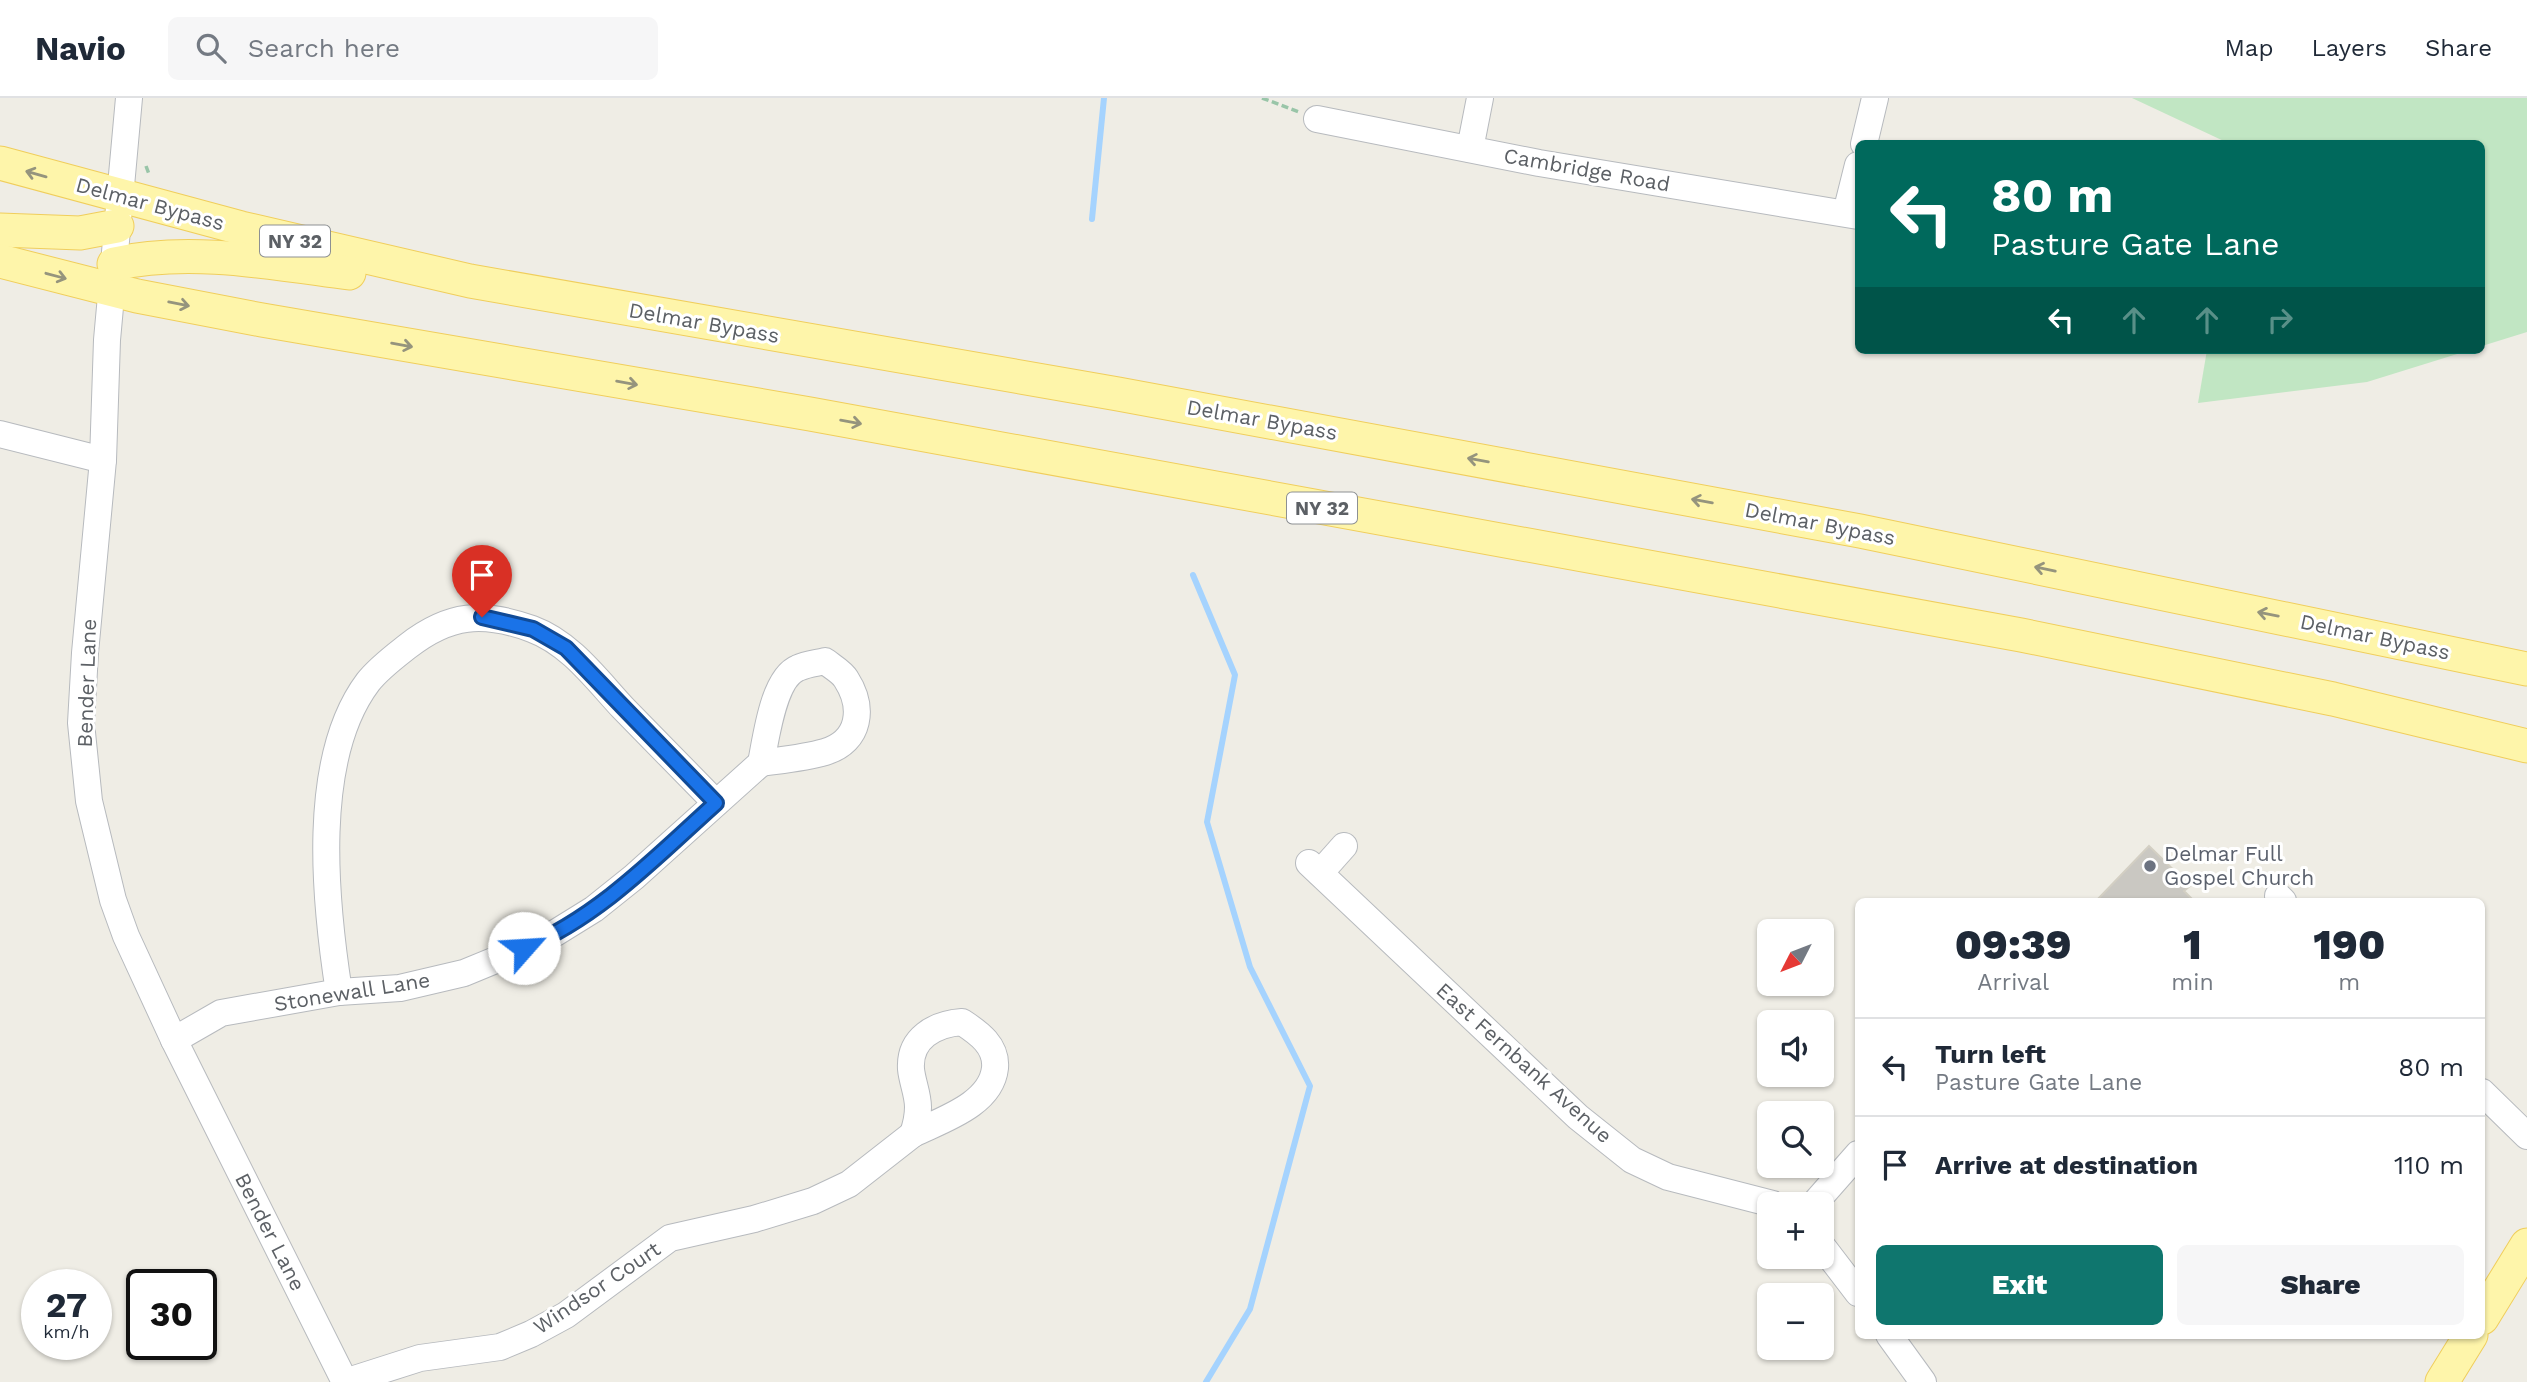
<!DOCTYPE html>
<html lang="en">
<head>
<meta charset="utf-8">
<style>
	body { margin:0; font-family:"Work Sans",sans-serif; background:#f6f6f7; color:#1f2937; height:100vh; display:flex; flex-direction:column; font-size:26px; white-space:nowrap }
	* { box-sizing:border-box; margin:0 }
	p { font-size:23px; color:#747a83 }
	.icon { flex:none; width:38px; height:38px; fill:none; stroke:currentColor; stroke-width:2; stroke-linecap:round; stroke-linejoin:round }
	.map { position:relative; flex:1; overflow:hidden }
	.details { position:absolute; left:1855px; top:800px; width:630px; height:441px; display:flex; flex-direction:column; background:#fff; border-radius:10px; box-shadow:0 2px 5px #0004 }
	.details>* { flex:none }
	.guide { position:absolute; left:1855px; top:42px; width:630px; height:214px; border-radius:10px; box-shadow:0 2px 5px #0004; background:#00695c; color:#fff; overflow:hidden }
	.needle { width:46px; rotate:228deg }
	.controls { position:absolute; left:1757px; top:821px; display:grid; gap:14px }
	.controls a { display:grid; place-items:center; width:77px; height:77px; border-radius:10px; background:#fff; box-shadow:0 2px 5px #0004; font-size:35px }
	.speed { position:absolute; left:21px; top:1171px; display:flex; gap:14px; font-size:35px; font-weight:700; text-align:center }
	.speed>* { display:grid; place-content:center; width:91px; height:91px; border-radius:50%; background:#fff; box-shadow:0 2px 5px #0004; line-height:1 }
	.speed small { font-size:18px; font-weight:400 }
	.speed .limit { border:4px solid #111; border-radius:10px; background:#fff; color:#111 }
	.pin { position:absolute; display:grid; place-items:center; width:60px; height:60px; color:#fff; margin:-72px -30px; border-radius:50% 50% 50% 0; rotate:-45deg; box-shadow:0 0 7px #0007 }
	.pin .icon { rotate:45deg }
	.me { position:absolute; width:77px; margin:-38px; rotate:64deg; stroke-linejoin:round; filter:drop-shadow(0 0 5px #0008) }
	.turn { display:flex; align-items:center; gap:24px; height:147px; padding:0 21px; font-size:32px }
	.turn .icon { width:91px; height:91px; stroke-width:2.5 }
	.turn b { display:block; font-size:49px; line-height:60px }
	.lanes { display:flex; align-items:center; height:66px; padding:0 21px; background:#0003; justify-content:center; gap:35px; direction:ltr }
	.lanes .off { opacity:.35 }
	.eta { display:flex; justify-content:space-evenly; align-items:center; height:119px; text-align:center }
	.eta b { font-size:42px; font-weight:800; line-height:49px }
	.action { display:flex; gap:14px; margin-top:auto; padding:14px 21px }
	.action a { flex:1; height:80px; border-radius:10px; background:#0f766e; color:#fff; font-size:28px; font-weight:800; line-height:80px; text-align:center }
	.action a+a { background:#f6f6f7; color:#1f2937 }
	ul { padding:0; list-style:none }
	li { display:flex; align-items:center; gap:21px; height:98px; padding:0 21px; border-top:2px solid #e0e1e3 }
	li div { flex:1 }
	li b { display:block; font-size:26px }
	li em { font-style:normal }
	header { display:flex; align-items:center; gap:42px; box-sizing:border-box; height:98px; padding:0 35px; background:#fff; border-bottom:2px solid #e0e1e3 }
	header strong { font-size:33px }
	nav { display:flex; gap:38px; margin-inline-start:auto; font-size:24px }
	.search { width:490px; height:63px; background:#f6f6f7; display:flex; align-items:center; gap:18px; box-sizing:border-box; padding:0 24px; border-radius:10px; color:#747a83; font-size:26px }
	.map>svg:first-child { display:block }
	.green { fill:#c1e6c3 }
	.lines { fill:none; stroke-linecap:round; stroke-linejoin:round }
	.stream { stroke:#a5d3fe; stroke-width:6 }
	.building { fill:#cac8c2; stroke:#d3cfc3; stroke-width:2 }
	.minor-casing { stroke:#b7babe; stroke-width:28 }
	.major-casing { stroke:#f0ce5c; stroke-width:35 }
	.path { stroke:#99c5a8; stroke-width:3.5; stroke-dasharray:7 3.5; stroke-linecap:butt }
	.minor { stroke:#fff; stroke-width:26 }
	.major { stroke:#fef5aa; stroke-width:33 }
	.oneway { stroke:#95947d }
	.route-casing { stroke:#114b97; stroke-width:18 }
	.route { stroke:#1a73e8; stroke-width:12 }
	.worship-dot { fill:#6b7280; stroke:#fff; stroke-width:2.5 }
	.labels { text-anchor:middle; stroke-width:6; stroke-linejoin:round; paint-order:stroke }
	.shield { fill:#fff; stroke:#8d9093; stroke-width:2 }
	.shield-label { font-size:19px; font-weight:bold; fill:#5c6065 }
	.street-label { font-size:21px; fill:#5c6065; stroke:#fff }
	.worship-label { font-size:21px; fill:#5b616d; stroke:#fff; text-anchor:start }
</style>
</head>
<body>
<header>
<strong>Navio</strong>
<div class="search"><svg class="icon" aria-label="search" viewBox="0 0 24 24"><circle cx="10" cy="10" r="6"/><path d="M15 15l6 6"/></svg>Search here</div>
<nav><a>Map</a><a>Layers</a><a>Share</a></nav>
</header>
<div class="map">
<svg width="2527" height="1284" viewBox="0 0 2527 1284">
	<rect width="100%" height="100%" fill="#efede5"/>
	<!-- green -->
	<g class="green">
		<polygon points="2132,0 2527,0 2527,234 2482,248 2482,46 2228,45"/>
		<polygon points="2207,252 2470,252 2367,284 2198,305"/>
	</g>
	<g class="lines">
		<!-- stream -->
		<g class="stream">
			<polyline points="1092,121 1104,0"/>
			<polyline points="1193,477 1235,577 1207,724 1250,869 1310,988 1250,1211 1206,1284"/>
		</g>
	</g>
	<!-- building -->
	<polygon class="building" points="2149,748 2190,788 2184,793 2194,803 2096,803"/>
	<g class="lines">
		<!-- minor casing -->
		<g class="minor-casing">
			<g id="minor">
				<polyline points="129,0 107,242 103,362 85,555 81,625 89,703 113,802 126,838 174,942 345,1284"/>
				<polyline points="1317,21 1539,65 1858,118"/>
				<polyline points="1864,46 1875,0"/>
				<polyline points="1470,51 1480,0"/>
				<polyline points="1846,115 1858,67"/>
				<polyline points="0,336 103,362"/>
				<path d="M 825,563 C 831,568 842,574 846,581 C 864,609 861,643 825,654 C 804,660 782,662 761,665 C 766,641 773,580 798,570 C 806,566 817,565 825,563 Z"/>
				<polyline points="1309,765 1578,1019 1632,1062 1668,1079 1773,1106"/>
				<polyline points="1320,775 1344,748"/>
				<polyline points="2278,798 2283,803"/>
				<path d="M 339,894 C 325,804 310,661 368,584 C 379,570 394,559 408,548 C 449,516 483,513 532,531 C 570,545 596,581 623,610 C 654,642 685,673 716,705"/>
				<path d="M 962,924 C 979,935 997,948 995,970 C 991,1007 941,1022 913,1036 C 916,1027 918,1018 918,1009 C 918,996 912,983 911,971 C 909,940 935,926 962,924 Z"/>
				<polyline points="174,942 221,915 339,894 400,890 464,875 544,842 594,811 634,779 761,665"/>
				<polyline points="2482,994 2527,1038"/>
				<polyline points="1814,1106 1858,1056"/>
				<polyline points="1822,1148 1858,1195"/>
				<polyline points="1889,1237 1923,1284"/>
				<polyline points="345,1284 420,1260 500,1249 531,1236 566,1217 670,1140 754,1121 813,1103 849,1086 913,1036"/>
			</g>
		</g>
		<!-- major casing -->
		<g class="major-casing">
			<g id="major">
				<polyline points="0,65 241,130 470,183 1118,296 1860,433 2527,571"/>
				<polyline points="0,132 80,135 117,128"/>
				<polyline points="0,163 137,198 262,222 810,316 2021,537 2333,601 2527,648"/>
				<path d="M 114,166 C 190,149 273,165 349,175"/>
				<polyline points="2482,1220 2527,1147"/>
				<polyline points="2442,1284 2471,1237"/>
			</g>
		</g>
		<!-- path -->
		<g class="path">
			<polyline points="1262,0 1299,14"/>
			<polyline points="146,68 149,76"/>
		</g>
		<!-- minor -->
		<use href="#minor" class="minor"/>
		<!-- major -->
		<use href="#major" class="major"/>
	</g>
	<!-- one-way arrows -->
	<defs><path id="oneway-shaft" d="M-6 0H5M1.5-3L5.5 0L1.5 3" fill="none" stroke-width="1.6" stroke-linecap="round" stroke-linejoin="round" transform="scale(1.75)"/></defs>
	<g class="oneway">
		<use href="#oneway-shaft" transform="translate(36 76) rotate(-164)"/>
		<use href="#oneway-shaft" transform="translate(56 178) rotate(15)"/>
		<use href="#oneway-shaft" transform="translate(179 206) rotate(11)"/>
		<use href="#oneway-shaft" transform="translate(402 247) rotate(10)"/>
		<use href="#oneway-shaft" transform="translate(627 285) rotate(10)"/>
		<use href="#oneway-shaft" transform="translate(851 324) rotate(10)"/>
		<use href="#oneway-shaft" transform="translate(1478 362) rotate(-170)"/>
		<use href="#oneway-shaft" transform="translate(1702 403) rotate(-170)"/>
		<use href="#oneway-shaft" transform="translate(2045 471) rotate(-168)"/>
		<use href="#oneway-shaft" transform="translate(2268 516) rotate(-169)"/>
	</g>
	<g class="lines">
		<!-- route casing -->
		<g class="route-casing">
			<path id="route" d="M 482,519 L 533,531 L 566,550 L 716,705 C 657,758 599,819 524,850"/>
		</g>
		<!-- route -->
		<use href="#route" class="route"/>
	</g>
	<!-- markers -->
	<circle class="worship-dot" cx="2150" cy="768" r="7"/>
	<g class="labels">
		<!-- shield labels -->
		<g class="shield">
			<rect x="260" y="127.5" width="70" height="31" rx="5"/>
			<rect x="1287" y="394.5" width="70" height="31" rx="5"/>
		</g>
		<g class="shield-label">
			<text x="295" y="150">NY 32</text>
			<text x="1322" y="417">NY 32</text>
		</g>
		<!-- street labels -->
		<g class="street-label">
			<text transform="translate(1587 72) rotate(10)" y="7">Cambridge Road</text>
			<text transform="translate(150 106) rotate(15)" y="7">Delmar Bypass</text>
			<text transform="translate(704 225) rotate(10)" y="7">Delmar Bypass</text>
			<text transform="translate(1262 322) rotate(10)" y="7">Delmar Bypass</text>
			<text transform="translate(1820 426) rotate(11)" y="7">Delmar Bypass</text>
			<text transform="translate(2375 539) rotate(12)" y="7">Delmar Bypass</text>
			<text transform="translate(87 585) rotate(-88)" y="7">Bender Lane</text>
			<text transform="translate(352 894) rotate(-9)" y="7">Stonewall Lane</text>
			<text transform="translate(1524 965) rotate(42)" y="7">East Fernbank Avenue</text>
			<text transform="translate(270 1134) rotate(63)" y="7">Bender Lane</text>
			<text transform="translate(597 1190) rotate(-34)" y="7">Windsor Court</text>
		</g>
		<!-- worship labels -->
		<g class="worship-label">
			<text x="2164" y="763">Delmar Full<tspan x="2164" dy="24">Gospel Church</tspan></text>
		</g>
	</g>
</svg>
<div class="controls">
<a><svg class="needle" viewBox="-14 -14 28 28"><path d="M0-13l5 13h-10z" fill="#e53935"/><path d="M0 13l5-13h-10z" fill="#747a83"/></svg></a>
<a><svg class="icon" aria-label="sound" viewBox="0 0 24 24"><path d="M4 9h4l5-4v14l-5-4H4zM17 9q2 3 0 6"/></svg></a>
<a><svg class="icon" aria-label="search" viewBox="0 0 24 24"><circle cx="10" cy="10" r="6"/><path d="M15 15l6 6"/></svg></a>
<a>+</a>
<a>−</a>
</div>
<div class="speed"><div>27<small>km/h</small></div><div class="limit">30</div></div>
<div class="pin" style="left:482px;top:519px;background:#d93025"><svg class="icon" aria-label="arrive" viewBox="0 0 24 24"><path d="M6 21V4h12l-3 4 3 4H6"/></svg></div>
<svg class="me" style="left:524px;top:850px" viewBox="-20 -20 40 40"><circle r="19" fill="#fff"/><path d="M0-13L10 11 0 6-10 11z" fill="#1a73e8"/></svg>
<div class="guide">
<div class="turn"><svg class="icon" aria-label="left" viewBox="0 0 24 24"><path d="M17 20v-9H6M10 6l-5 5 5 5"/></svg><div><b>80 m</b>Pasture Gate Lane</div></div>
<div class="lanes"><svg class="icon" aria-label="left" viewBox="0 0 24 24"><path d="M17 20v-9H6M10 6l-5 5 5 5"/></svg><svg class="icon off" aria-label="ahead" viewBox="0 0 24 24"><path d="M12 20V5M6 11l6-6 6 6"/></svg><svg class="icon off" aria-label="ahead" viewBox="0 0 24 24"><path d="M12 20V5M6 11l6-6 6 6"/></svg><svg class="icon off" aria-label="right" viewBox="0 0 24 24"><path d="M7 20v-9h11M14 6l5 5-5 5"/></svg></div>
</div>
<section class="details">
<div class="eta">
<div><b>09:39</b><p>Arrival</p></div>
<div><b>1</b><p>min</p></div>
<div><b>190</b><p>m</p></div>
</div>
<ul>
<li><svg class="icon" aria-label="left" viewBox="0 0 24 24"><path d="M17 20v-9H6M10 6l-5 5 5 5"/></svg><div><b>Turn left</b><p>Pasture Gate Lane</p></div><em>80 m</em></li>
<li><svg class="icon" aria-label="arrive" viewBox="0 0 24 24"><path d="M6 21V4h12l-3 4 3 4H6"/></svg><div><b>Arrive at destination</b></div><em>110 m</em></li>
</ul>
<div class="action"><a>Exit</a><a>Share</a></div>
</section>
</div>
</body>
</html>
